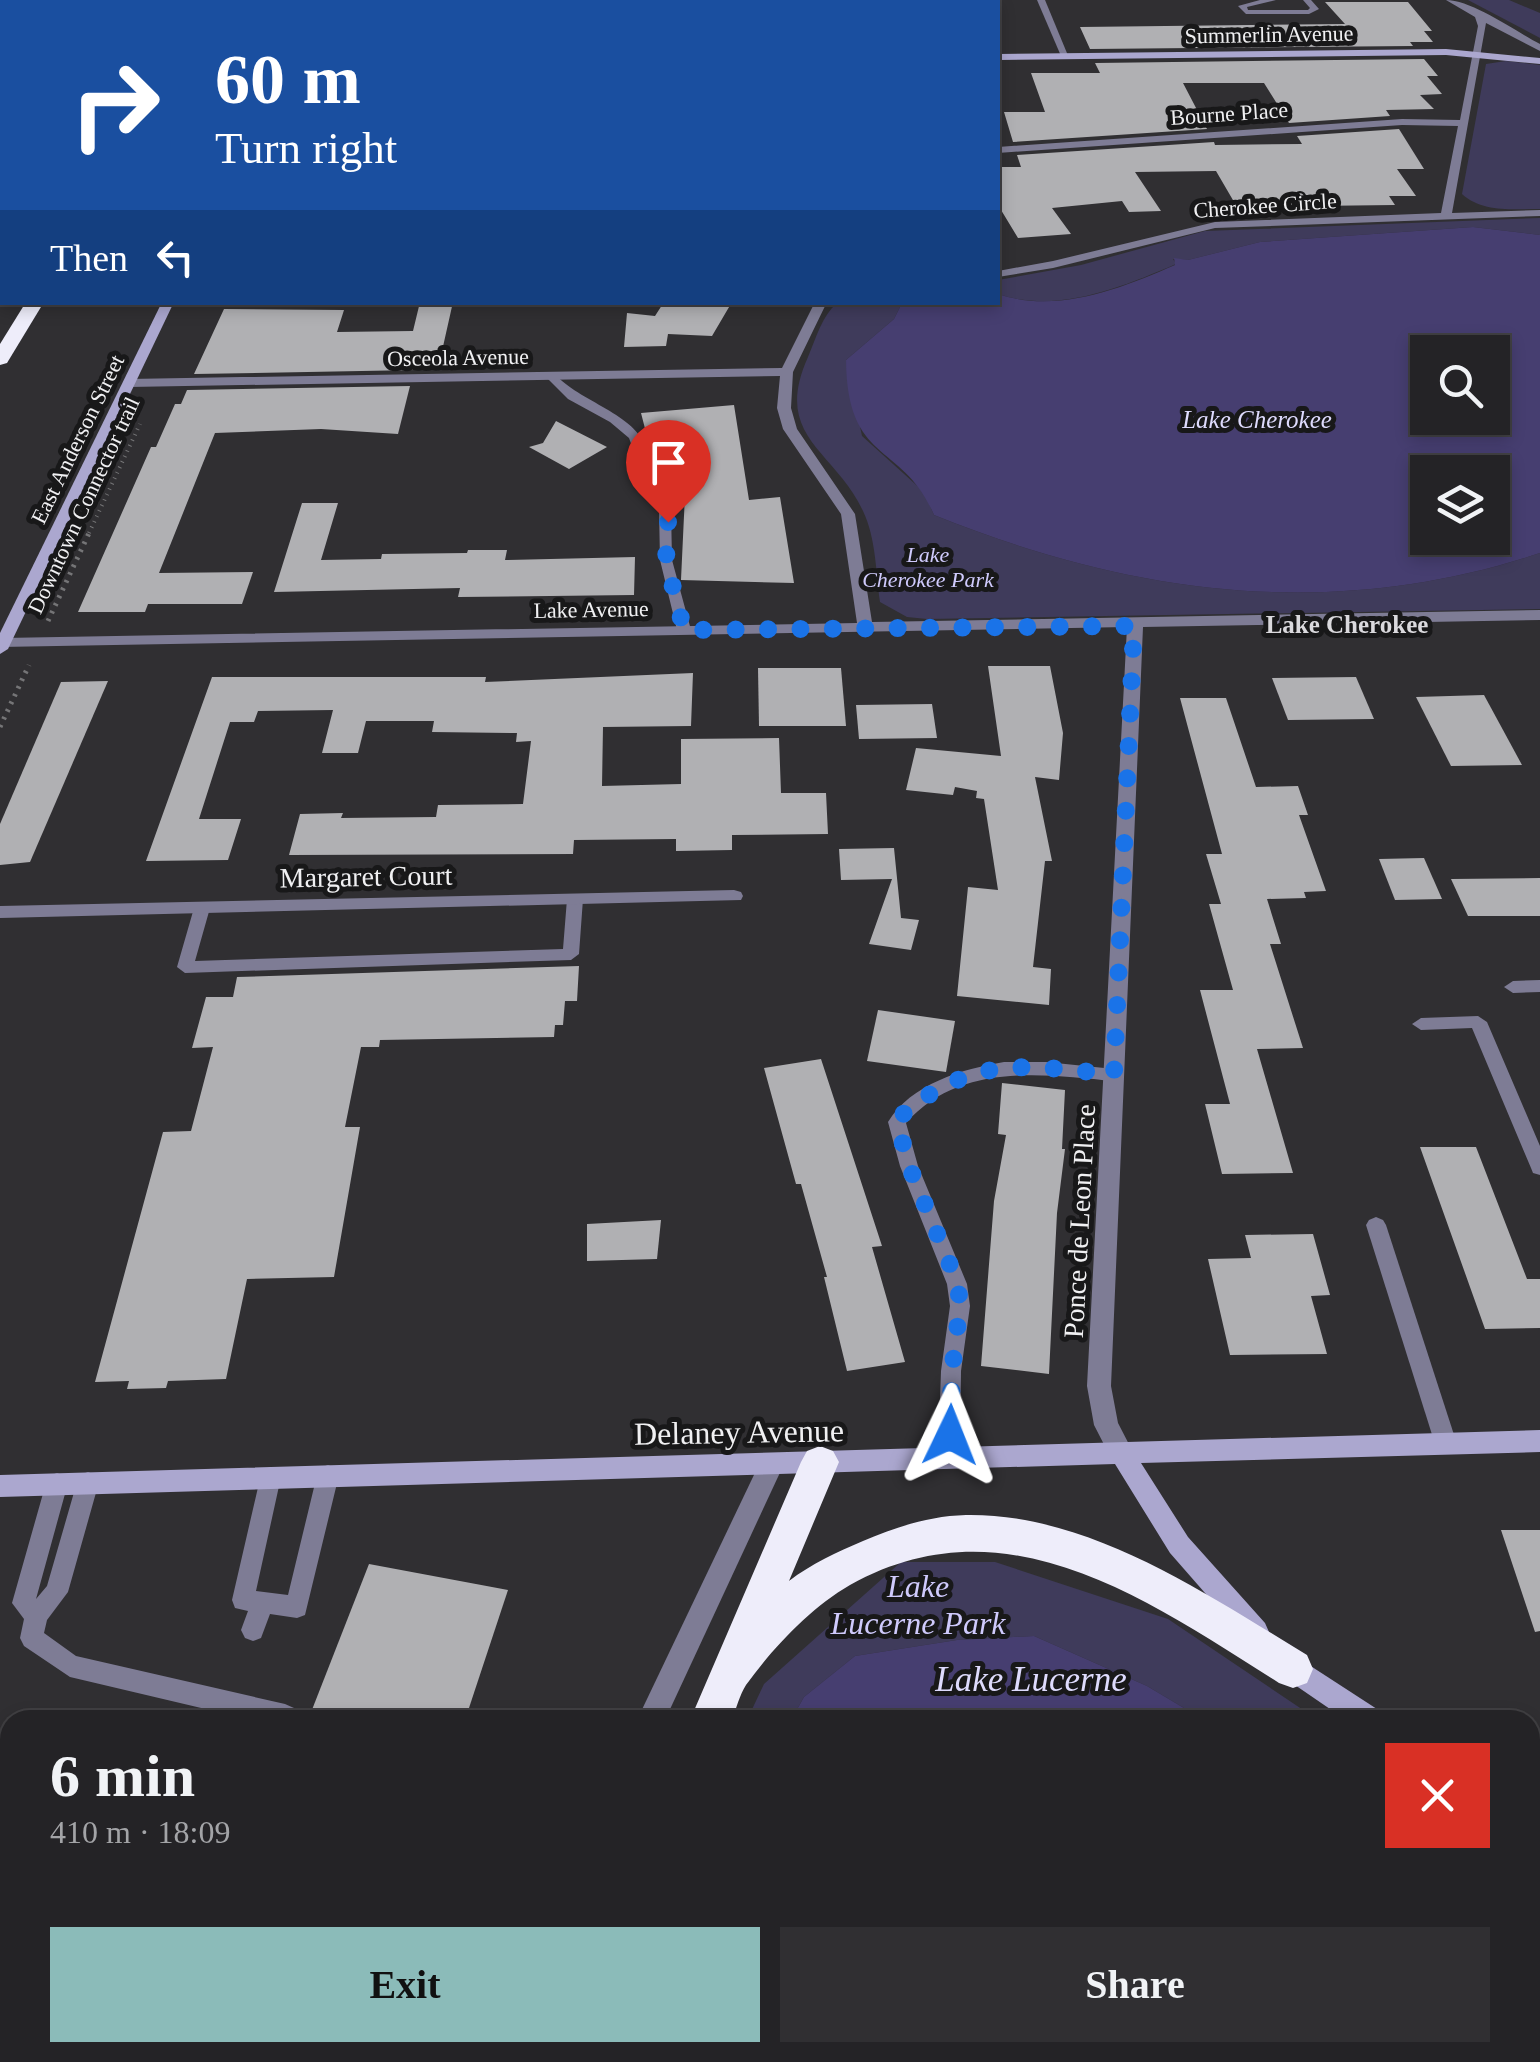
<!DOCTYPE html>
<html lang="en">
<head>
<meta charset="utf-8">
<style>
	body { margin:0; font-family:Georgia,serif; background:#302f32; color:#f1f3f6; height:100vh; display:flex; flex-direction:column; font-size:38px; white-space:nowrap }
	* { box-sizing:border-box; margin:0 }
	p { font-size:32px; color:#a3a4a7 }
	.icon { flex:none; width:55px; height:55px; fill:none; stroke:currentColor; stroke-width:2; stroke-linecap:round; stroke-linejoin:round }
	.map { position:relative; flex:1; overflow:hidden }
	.sheet { position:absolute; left:0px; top:1710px; width:1540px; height:352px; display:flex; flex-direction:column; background:#242326; border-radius:30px 30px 0 0; box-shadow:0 5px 15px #0003,0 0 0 2px #414043 }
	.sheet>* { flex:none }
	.banner { position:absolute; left:0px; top:0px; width:1000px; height:305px; box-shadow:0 5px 15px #0003,0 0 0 2px #414043; background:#1a4fa0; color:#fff; overflow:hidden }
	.buttons { position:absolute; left:1410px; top:335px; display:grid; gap:20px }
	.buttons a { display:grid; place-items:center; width:100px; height:100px; border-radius:0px; background:#242326; box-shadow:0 5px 15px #0003,0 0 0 2px #414043; font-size:50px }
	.pin { position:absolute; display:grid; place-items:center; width:85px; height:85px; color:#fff; margin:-102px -42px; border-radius:50% 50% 50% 0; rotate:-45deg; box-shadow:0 0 10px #0007 }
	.pin .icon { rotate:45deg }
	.me { position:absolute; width:110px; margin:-55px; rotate:2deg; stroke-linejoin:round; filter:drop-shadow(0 0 8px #0008) }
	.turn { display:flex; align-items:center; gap:35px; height:210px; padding:0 50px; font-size:45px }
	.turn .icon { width:130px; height:130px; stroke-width:2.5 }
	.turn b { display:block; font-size:70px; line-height:85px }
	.then { display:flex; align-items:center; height:95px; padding:0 50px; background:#0003; gap:20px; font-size:38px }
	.round { display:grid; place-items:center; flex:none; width:105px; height:105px; border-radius:0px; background:#302f32 }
	.headline { display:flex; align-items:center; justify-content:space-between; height:170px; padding:0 50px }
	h1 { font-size:60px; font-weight:600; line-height:75px }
	.button { display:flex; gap:20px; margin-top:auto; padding:20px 50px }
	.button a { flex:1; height:115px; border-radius:0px; background:#8bbbb9; color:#111; font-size:40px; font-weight:600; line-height:115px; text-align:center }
	.button a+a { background:#302f32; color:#f1f3f6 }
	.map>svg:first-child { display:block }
	.green { fill:#3f3b5b }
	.water { fill:#463e70; fill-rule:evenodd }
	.building { fill:#b0b0b3 }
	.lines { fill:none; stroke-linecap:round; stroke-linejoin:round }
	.path-far2 { stroke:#757577; stroke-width:2.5; stroke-dasharray:1 4; stroke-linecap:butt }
	.path-far1 { stroke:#757577; stroke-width:4; stroke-dasharray:1 5; stroke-linecap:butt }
	.path { stroke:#757577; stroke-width:5; stroke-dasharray:2.5 6; stroke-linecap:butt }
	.lane { fill:#7e7c95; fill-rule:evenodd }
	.street { fill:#7e7c95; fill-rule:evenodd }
	.secondary { fill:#aba7cf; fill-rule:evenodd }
	.highway { fill:#eeedfa; fill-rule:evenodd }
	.route { stroke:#1a73e8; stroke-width:18; stroke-dasharray:0 32.4 }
	.labels { text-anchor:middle; stroke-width:10; stroke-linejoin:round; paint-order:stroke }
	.far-street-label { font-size:22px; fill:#f0f0f2; stroke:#181819 }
	.far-park-label { font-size:22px; font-style:italic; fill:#cfcafc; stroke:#181819 }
	.far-water-label { font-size:25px; font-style:italic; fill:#dedbfd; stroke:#181819 }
	.far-neighbourhood-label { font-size:25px; font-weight:bold; fill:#dad9dd; stroke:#181819 }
	.street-label { font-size:28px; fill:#f0f0f2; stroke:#181819 }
	.near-street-label { font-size:32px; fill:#f0f0f2; stroke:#181819 }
	.near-park-label { font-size:32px; font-style:italic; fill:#cfcafc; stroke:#181819 }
	.near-water-label { font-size:35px; font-style:italic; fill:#dedbfd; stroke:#181819 }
</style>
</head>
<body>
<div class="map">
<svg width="1540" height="2062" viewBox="0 0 1540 2062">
	<rect width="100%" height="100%" fill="#302f32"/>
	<!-- green -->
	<g class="green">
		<polygon points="1468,0 1509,0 1540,13 1540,38"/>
		<path d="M 1506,61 L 1540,65 L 1540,209 C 1514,209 1483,213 1462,194 L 1486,64 Z"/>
		<path d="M 1540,218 L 1540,235 L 1473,227 L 1260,242 L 1188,260 L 1173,259 L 1176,264 C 1120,288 1057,314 998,294 L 998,280 L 1081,265 L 1205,231 Z"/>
		<path d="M 837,303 L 915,303 L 900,307 L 894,319 L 846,360 L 862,436 L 924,492 L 934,515 C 1132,595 1333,622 1540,553 L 1540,609 L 927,619 L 907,617 L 880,602 C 876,573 876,538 863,511 C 834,449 772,437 808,357 C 816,338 822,316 837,303 Z"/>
		<polygon points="901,1562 995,1562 1168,1619 1318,1720 1204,1720 1147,1686 1034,1636 957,1640 855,1656 804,1697 791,1720 747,1720 764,1684"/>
	</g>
	<!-- water -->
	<g class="water">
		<path d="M 1473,227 L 1540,235 L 1540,553 C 1333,622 1132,595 934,515 C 903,441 847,466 846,360 L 894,319 L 900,307 L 915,302 L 998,302 L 998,294 C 1057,314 1120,289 1175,265 L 1174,258 L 1188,260 L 1260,242 ZM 1492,352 L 1492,418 L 1428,418 L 1428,352 ZM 1428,472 L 1492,472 L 1492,538 L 1428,538 Z"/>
		<polygon points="1034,1636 1147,1686 1204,1720 791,1720 804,1697 855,1656 957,1640"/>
		<polygon points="1530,1927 1540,1935 1540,2062 669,2062 672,2052 1530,2052"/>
	</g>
	<!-- building -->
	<g class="building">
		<polygon points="1325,2 1408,2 1432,31 1424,31 1433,42 1410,42 1413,46 1090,49 1080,27 1345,24"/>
		<polygon points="1424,59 1438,76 1427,76 1442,94 1420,95 1434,109 1386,110 1390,116 1289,123 1264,83 1183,83 1207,129 1013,142 1004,112 1045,112 1031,73 1100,73 1095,63"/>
		<polygon points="1399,129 1424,169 1397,169 1416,196 1389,196 1395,205 1237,207 1216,171 1135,172 1161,211 1129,212 1122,201 1052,208 1071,234 1018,238 998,205 998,167 1021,167 1017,155 1214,142 1215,145 1302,144 1297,136"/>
		<polygon points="420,302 453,302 442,351 420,352 415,370 194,374 224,309 344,310 337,332 413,331"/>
		<polygon points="664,302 732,302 712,336 668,334 666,346 624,347 627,313 655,316"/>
		<polygon points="410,386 398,434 321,429 215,433 159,573 253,572 242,604 148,604 145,612 78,612 151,447 156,447 175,404 181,404 187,390"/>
		<polygon points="734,405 749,500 780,497 794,583 681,580 686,473 657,475 641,413"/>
		<polygon points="556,421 607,447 569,469 529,447 543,443"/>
		<polygon points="302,503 338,503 321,560 381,559 382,554 467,553 468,550 507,550 505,560 635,557 634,595 458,597 460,588 274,592"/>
		<polygon points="988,666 1050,666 1063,733 1059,780 1035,777 1052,861 1045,861 1033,967 1051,969 1049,1005 957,996 968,887 998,890 984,799 976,798 977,791 955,787 953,795 906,790 916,748 1001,756"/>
		<polygon points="758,668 841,668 846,726 759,726"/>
		<polygon points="693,673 691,726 603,727 602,786 681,784 681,739 779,738 781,793 826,793 828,834 732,835 732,850 676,851 676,839 574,840 573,854 289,855 300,814 343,813 341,818 436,817 438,805 523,804 531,741 516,742 517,733 432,732 434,721 366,721 358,753 322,753 333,710 258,711 254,722 230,722 199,819 241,819 228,860 146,861 212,677 486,677 485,682"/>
		<polygon points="1356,677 1374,719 1288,720 1272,678"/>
		<polygon points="108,681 30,862 0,865 0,824 61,682"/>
		<polygon points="1484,695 1522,765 1451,766 1416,697"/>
		<polygon points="1180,698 1226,698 1256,787 1298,786 1308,815 1299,815 1326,891 1304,892 1306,898 1267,899 1281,944 1270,944 1303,1048 1257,1049 1293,1173 1222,1174 1205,1104 1230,1104 1200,990 1233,990 1209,904 1221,904 1206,854 1222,854"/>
		<polygon points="932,704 937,738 859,739 856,705"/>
		<polygon points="894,848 901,918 919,920 911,950 869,944 892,879 841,880 839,849"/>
		<polygon points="1424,858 1442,899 1395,900 1379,859"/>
		<polygon points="1540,878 1540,916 1468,916 1451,879"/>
		<polygon points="579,966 577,1001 565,1001 563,1025 555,1025 554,1037 380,1040 379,1047 361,1047 345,1127 360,1127 334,1277 247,1279 226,1379 168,1381 166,1388 127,1389 129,1381 95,1382 163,1132 191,1131 213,1047 192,1048 206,997 233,997 237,977"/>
		<polygon points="878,1010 955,1021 946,1072 867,1061"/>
		<polygon points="821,1059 882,1246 872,1247 905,1362 847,1371 824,1277 827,1277 801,1184 796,1184 764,1068"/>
		<polygon points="1002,1083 1065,1090 1062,1149 1065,1149 1057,1213 1049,1374 981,1366 994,1201 1006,1135 998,1134"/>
		<polygon points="1420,1147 1476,1147 1527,1279 1540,1279 1540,1328 1485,1329"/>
		<polygon points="661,1220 657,1259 587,1261 587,1224"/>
		<polygon points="1313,1234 1330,1295 1311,1296 1327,1354 1230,1355 1208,1259 1251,1258 1245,1235"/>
		<polygon points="1501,1530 1540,1530 1540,1631 1535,1632"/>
		<polygon points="369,1564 508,1590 465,1720 308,1720"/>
	</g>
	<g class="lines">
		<!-- path-far2 -->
		<polyline class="path-far2" points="327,2 331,0"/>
		<!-- path-far1 -->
		<polyline class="path-far1" points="89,533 140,424"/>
		<!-- path -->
		<g class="path">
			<polyline points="48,621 90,531"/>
			<polyline points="0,727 29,665"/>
		</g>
		<!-- lane -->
		<g class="lane">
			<polygon points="1260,0 1276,0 1247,7 1248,10 1308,10 1310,8 1303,0 1311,0 1319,9 1309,14 1246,14 1238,6"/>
			<path d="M 547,374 L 555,374 C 578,401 638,415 645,448 C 647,458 645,470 644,480 L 671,509 L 672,560 L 691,630 L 689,633 L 679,633 L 677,630 L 660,560 L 659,510 L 632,481 L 633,449 L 629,438 L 610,422 L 568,399 L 545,376 Z"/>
			<polygon points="575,894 583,899 579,954 571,960 185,973 177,967 194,908 202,903 210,908 195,961 563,949 567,899"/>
			<polygon points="1540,980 1540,992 1513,993 1504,987 1513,981"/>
			<polygon points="1478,1016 1487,1022 1540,1146 1540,1175 1533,1173 1531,1168 1472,1028 1421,1030 1412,1024 1421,1018"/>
			<path d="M 1004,1062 L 1046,1062 L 1114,1069 L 1123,1075 L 1114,1081 C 1042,1074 960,1062 906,1123 L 918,1166 L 967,1284 L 970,1306 L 961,1371 L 960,1459 L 957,1466 L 949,1468 L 941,1466 L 938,1459 L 941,1371 L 950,1306 L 947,1284 L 900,1166 L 888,1122 C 911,1084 962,1069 1004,1062 Z"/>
			<polygon points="1376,1217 1383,1220 1386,1225 1457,1444 1454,1451 1446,1453 1438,1451 1435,1444 1366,1225 1369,1220"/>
			<polygon points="328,1465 336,1468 339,1475 305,1615 297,1618 270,1614 261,1638 253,1641 245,1638 241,1630 248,1611 235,1608 232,1600 262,1470 270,1467 278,1470 281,1477 256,1591 288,1595 317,1475 320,1468"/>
			<polygon points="88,1472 96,1475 99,1482 68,1592 47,1620 44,1633 76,1656 285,1704 294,1708 297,1716 295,1720 252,1720 70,1677 24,1646 20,1638 24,1619 12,1603 46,1483 49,1476 57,1473 65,1476 68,1483 36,1599 47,1586 77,1482 80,1475"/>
		</g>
		<!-- street -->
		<g class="street">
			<rect x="790" y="0" width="8" height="2"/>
			<polygon points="1037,0 1045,0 1069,58 1061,56"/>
			<path d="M 1446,0 C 1472,0 1515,31 1540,44 L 1540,51 L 1486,23 L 1452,213 L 1540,210 L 1540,216 L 1215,228 L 1053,268 L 998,277 L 998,271 L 1053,261 L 1215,222 L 1441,213 L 1458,126 L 1402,125 L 998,153 L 998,147 L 1402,119 L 1460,120 L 1478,26 L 1475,17 Z"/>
			<polygon points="815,302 827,302 793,372 791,408 797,429 855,514 872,622 1540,610 1540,620 1143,627 1111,1386 1118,1423 1134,1454 1131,1462 1122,1465 1113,1462 1094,1425 1087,1386 1127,627 0,647 0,639 3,638 857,623 841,514 783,429 777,408 780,376 129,387 123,383 129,379 782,368"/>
			<polygon points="734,890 741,892 743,896 741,900 0,918 0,906"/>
			<polygon points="772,1453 781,1456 784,1464 665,1720 637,1720 763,1456"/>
			<polygon points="467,2052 500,2052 496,2062 463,2062"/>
		</g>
		<!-- secondary -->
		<g class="secondary">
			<polygon points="1446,49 1540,58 1540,64 1446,55 998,60 998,54"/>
			<rect x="0" y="65" width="2" height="6"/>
			<polygon points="162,302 174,302 8,649 0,654 0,633"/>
			<polygon points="1540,1430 1540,1452 1141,1463 1188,1537 1265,1623 1269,1632 1265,1641 1256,1644 1247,1641 1170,1553 1115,1464 0,1497 0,1475"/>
			<polygon points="1286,1650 1380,1711 1384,1720 1346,1720 1276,1672 1273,1663 1276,1654"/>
			<polygon points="1530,1812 1540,1816 1540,1846 1530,1842"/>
		</g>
		<!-- highway -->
		<g class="highway">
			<polygon points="2,149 2,162 0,163 0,150"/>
			<polygon points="26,302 44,302 7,363 0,365 0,344"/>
			<path d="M 820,1446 L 833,1451 L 839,1462 L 789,1581 C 811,1564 837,1552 863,1541 C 896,1527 929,1516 966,1515 C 1089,1513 1206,1594 1307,1655 L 1313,1669 L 1307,1683 L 1293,1688 L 1279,1683 C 1147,1600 1006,1498 850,1585 C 810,1608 773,1648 746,1685 C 740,1694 736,1709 732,1720 L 690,1720 L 801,1462 L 807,1451 Z"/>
			<polygon points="527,2052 575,2052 571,2062 524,2062"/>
		</g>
	</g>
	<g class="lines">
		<!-- route -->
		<path class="route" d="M 668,522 L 666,560 L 684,630 L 1134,626 L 1114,1074 C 1049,1069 998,1056 939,1089 C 922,1099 908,1106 897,1122 L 909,1166 L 958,1284 L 960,1306 L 952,1371 L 950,1435"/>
	</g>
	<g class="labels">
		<!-- far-street labels -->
		<g class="far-street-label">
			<text transform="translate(1269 34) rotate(-1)" y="8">Summerlin Avenue</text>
			<text transform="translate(1229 113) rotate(-4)" y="8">Bourne Place</text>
			<text transform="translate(1265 205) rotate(-4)" y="8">Cherokee Circle</text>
			<text transform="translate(458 357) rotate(-1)" y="8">Osceola Avenue</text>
			<text transform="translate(77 439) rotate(-64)" y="8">East Anderson Street</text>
			<text transform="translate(83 505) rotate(-65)" y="8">Downtown Connector trail</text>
			<text transform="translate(591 609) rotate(-1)" y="8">Lake Avenue</text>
		</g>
		<!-- far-park labels -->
		<g class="far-park-label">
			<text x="928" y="562">Lake<tspan x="928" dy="25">Cherokee Park</tspan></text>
		</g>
		<!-- far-water labels -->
		<g class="far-water-label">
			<text x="1257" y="428">Lake Cherokee</text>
		</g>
		<!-- far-neighbourhood labels -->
		<g class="far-neighbourhood-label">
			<text x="1347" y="633">Lake Cherokee</text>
		</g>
		<!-- street labels -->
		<g class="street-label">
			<text transform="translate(366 876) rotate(-1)" y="10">Margaret Court</text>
			<text transform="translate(1079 1221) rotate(-87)" y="10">Ponce de Leon Place</text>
		</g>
		<!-- near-street labels -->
		<g class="near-street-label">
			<text transform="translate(739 1432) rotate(-1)" y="11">Delaney Avenue</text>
		</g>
		<!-- near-park labels -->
		<g class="near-park-label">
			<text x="918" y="1597">Lake<tspan x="918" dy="37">Lucerne Park</tspan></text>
		</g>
		<!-- near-water labels -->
		<g class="near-water-label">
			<text x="1031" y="1691">Lake Lucerne</text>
		</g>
	</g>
</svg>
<div class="buttons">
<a><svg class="icon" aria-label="search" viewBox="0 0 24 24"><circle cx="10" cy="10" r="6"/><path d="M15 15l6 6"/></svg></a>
<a><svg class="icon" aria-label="layers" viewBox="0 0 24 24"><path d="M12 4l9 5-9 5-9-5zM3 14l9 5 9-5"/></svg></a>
</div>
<div class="pin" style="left:668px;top:522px;background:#d93025"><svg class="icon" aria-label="arrive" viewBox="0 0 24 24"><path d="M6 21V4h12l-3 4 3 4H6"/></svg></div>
<svg class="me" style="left:950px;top:1435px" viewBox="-20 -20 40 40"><path d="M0-17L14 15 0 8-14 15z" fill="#1a73e8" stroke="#fff" stroke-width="4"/></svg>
<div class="banner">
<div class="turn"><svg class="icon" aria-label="right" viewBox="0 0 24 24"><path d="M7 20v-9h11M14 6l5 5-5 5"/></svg><div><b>60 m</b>Turn right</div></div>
<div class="then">Then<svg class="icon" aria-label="left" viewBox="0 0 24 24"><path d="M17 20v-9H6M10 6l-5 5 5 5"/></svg></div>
</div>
<section class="sheet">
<div class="headline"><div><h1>6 min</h1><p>410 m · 18:09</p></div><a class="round" style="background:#d93025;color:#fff"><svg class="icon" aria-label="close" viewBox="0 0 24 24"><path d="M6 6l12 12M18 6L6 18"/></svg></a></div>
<div class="button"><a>Exit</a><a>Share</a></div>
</section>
</div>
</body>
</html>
